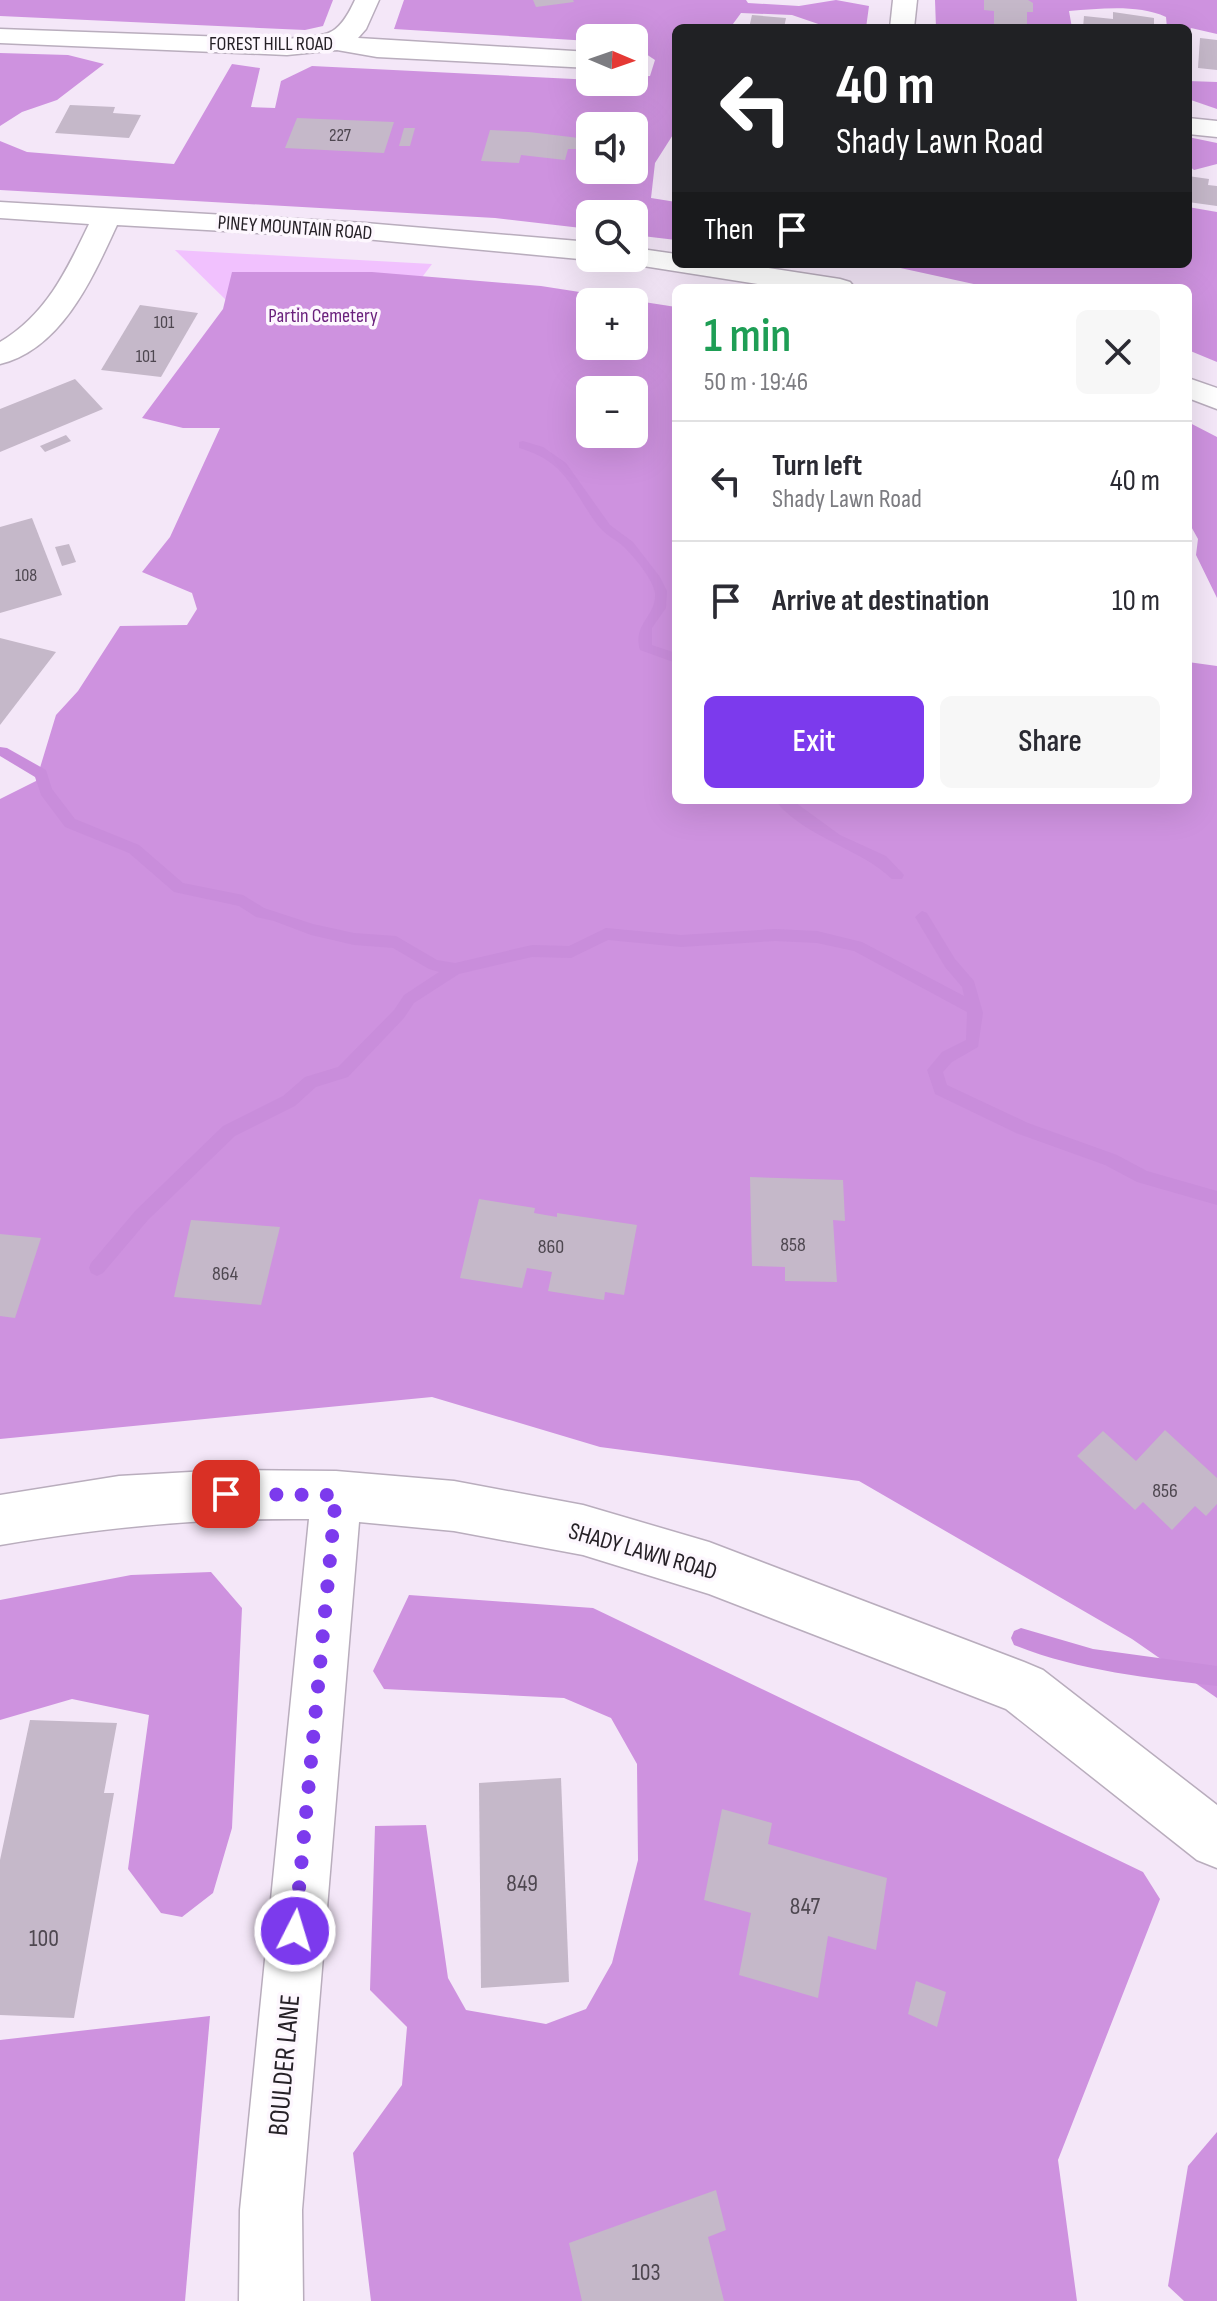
<!DOCTYPE html>
<html lang="en">
<head>
<meta charset="utf-8">
<style>
	body { margin:0; font-family:"Sofia Sans Condensed",sans-serif; background:#f7f7f7; color:#2b2b33; height:100vh; display:flex; flex-direction:column; font-size:30px; white-space:nowrap }
	* { box-sizing:border-box; margin:0 }
	p { font-size:26px; color:#7c7c81 }
	.icon { flex:none; width:44px; height:44px; fill:none; stroke:currentColor; stroke-width:2; stroke-linecap:round; stroke-linejoin:round }
	.map { position:relative; flex:1; overflow:hidden }
	.drawer { position:absolute; left:672px; top:284px; width:520px; height:520px; display:flex; flex-direction:column; background:#fff; border-radius:12px; box-shadow:0 8px 32px #0002 }
	.drawer>* { flex:none }
	.top-card { position:absolute; left:672px; top:24px; width:520px; height:244px; border-radius:12px; box-shadow:0 8px 32px #0002; background:#202124; color:#fff; overflow:hidden }
	.needle { width:52px; rotate:92deg }
	.controls { position:absolute; left:576px; top:24px; display:grid; gap:16px }
	.controls a { display:grid; place-items:center; width:72px; height:72px; border-radius:12px; background:#fff; box-shadow:0 8px 32px #0002; font-size:40px }
	.pin { position:absolute; display:grid; place-items:center; width:68px; height:68px; color:#fff; margin:-34px; border-radius:16px; box-shadow:0 4px 12px #0006 }
	.me { position:absolute; width:88px; margin:-44px; rotate:5deg; stroke-linejoin:round; filter:drop-shadow(0 0 6px #0008) }
	.turn { display:flex; align-items:center; gap:28px; height:168px; padding:0 32px; font-size:36px }
	.turn .icon { width:104px; height:104px; stroke-width:2.5 }
	.turn b { display:block; font-size:56px; line-height:68px }
	.then { display:flex; align-items:center; height:76px; padding:0 32px; background:#0003; gap:16px; font-size:30px }
	.round { display:grid; place-items:center; flex:none; width:84px; height:84px; border-radius:12px; background:#f7f7f7 }
	.head { display:flex; align-items:center; justify-content:space-between; height:136px; padding:0 32px }
	h1 { font-size:48px; font-weight:600; line-height:60px; color:#1e9e55 }
	.button { display:flex; gap:16px; margin-top:auto; padding:16px 32px }
	.button a { flex:1; height:92px; border-radius:12px; background:#7c3aed; color:#fff; font-size:32px; font-weight:600; line-height:92px; text-align:center }
	.button a+a { background:#f7f7f7; color:#2b2b33 }
	ul { padding:0; list-style:none }
	li { display:flex; align-items:center; gap:24px; height:120px; padding:0 32px; border-top:2px solid #e1e1e2 }
	li div { flex:1 }
	li b { display:block; font-size:30px }
	li em { font-style:normal }
	.map>svg:first-child { display:block }
	.green { fill:#f1c1fe }
	.forest { fill:#ce92df; fill-rule:evenodd }
	.lines { fill:none; stroke-linecap:round; stroke-linejoin:round }
	.stream { fill:#c98ddb; fill-rule:evenodd }
	.building { fill:#c5b8c9 }
	.minor-casing { stroke:#b9adbd; stroke-width:3 }
	.minor { fill:#fff; fill-rule:evenodd }
	.route { stroke:#7c3aed; stroke-width:14; stroke-dasharray:0 25.2 }
	.labels { text-anchor:middle; stroke-width:7; stroke-linejoin:round; paint-order:stroke }
	.far-number-label { font-size:18px; fill:#4e4750 }
	.far-street-label { font-size:20px; fill:#262127; stroke:#fdf7fe }
	.far-park-label { font-size:20px; fill:#6a207c; stroke:#fdf7fe }
	.number-label { font-size:20px; fill:#4e4750 }
	.street-label { font-size:24px; fill:#262127; stroke:#fdf7fe }
	.near-number-label { font-size:24px; fill:#4e4750 }
	.near-street-label { font-size:28px; fill:#262127; stroke:#fdf7fe }
</style>
</head>
<body>
<div class="map">
<svg width="1217" height="2301" viewBox="0 0 1217 2301">
	<rect width="100%" height="100%" fill="#f4e7f8"/>
	<!-- green -->
	<polygon class="green" points="175,250 432,264 329,401"/>
	<!-- forest -->
	<g class="forest">
		<polygon points="0,0 333,0 323,26 305,30 0,16"/>
		<path d="M 404,0 L 746,0 L 748,3 L 799,6 L 836,0 L 869,6 L 866,28 L 830,28 L 792,15 L 741,13 L 730,28 L 676,28 L 676,130 L 655,163 L 651,198 L 676,202 L 676,240 L 634,235 L 634,214 L 590,214 L 590,229 L 495,218 L 0,190 L 0,141 L 27,152 L 174,164 L 232,64 L 260,68 L 251,107 L 275,108 L 281,81 L 312,66 L 634,82 L 634,77 L 650,76 L 655,60 L 634,46 L 634,38 L 590,41 L 394,29 ZM 590,126 L 634,126 L 634,170 L 590,170 Z"/>
		<path d="M 935,0 L 1217,0 L 1217,34 L 1191,28 L 1188,39 L 1188,28 L 1167,28 L 1166,17 C 1137,4 1100,9 1069,11 L 1072,28 L 936,28 Z"/>
		<polygon points="0,53 68,55 104,64 57,100 22,112 0,126"/>
		<polygon points="1188,81 1217,82 1217,109 1188,99"/>
		<polygon points="1188,137 1217,143 1217,164 1194,170 1188,165"/>
		<polygon points="1188,207 1217,212 1217,362 1188,350 1188,288 992,288 882,264 1188,264"/>
		<path d="M 232,272 L 372,272 L 541,286 L 676,307 L 676,800 L 1188,800 L 1188,662 L 1217,666 L 1217,1698 L 1132,1639 L 859,1481 L 600,1447 L 432,1397 L 0,1439 L 0,799 L 36,781 L 56,715 L 78,691 L 120,626 L 187,625 L 197,609 L 192,593 L 142,572 L 170,537 L 220,428 L 183,428 L 142,418 L 223,309 ZM 590,302 L 634,302 L 634,346 L 590,346 ZM 590,390 L 634,390 L 634,434 L 590,434 Z"/>
		<polygon points="1188,422 1217,437 1217,598 1196,555 1198,539 1188,521"/>
		<polygon points="211,1572 242,1608 232,1828 213,1893 182,1917 161,1913 128,1869 149,1715 72,1699 0,1720 0,1600 131,1575"/>
		<polygon points="409,1595 593,1608 1143,1872 1160,1899 1058,2160 1077,2301 371,2301 353,2153 402,2085 407,2027 370,1990 375,1826 426,1825 448,1978 466,2010 546,2024 586,2009 612,1963 638,1860 637,1764 611,1718 564,1698 384,1689 373,1671"/>
		<polygon points="210,2016 185,2301 0,2301 0,2040"/>
		<polygon points="1217,2132 1217,2301 1184,2301 1168,2286 1188,2166"/>
	</g>
	<g class="lines">
		<!-- stream -->
		<g class="stream">
			<path d="M 523,441 L 543,447 L 566,463 L 610,525 L 633,542 L 660,577 L 667,591 L 666,608 L 652,628 L 652,645 L 676,653 L 676,663 L 640,650 C 632,624 657,616 655,593 C 653,579 634,557 624,547 C 617,540 607,536 600,528 C 585,510 574,484 557,468 C 546,458 533,452 519,448 L 519,442 Z"/>
			<polygon points="0,747 7,748 46,770 52,789 75,819 139,845 183,883 243,895 264,908 313,924 354,933 396,936 437,960 455,963 532,945 569,946 606,928 681,935 775,929 817,931 862,942 964,996 962,987 945,967 915,917 922,911 927,913 955,959 974,981 983,1013 978,1047 952,1062 943,1072 947,1085 1028,1123 1117,1155 1147,1171 1217,1191 1217,1205 1137,1182 1105,1165 1016,1133 935,1094 927,1070 942,1052 966,1040 967,1012 854,951 817,943 775,941 681,947 608,940 571,958 532,957 459,974 414,1003 404,1018 348,1077 316,1087 295,1106 235,1136 148,1220 103,1273 97,1276 91,1273 89,1268 91,1263 136,1210 223,1126 283,1096 305,1077 338,1067 394,1010 404,995 439,972 429,969 393,948 354,945 311,935 274,921 256,917 239,906 174,892 129,853 65,827 41,795 35,777 0,756"/>
			<path d="M 775,800 L 792,800 L 840,835 L 886,856 L 904,875 L 902,879 L 892,879 C 860,848 803,837 775,800 Z"/>
			<path d="M 1021,1628 L 1093,1649 L 1217,1666 L 1217,1686 C 1149,1678 1078,1671 1014,1645 L 1011,1638 L 1014,1631 Z"/>
		</g>
	</g>
	<!-- building -->
	<g class="building">
		<polygon points="533,0 573,0 574,2 536,7"/>
		<polygon points="984,0 1028,0 1033,3 1033,12 1027,12 1027,28 994,28 994,11 984,10"/>
		<polygon points="1113,12 1154,18 1154,28 1083,28 1084,16 1113,19"/>
		<polygon points="752,15 786,18 784,28 749,28"/>
		<polygon points="1200,38 1217,40 1217,70 1198,68"/>
		<polygon points="70,105 115,107 113,113 141,115 129,138 55,133"/>
		<polygon points="297,118 394,122 384,153 285,148"/>
		<polygon points="404,128 415,128 410,146 399,146"/>
		<polygon points="490,130 529,132 579,138 576,149 568,149 565,160 521,155 519,163 481,161"/>
		<polygon points="1188,176 1209,179 1208,185 1217,186 1217,206 1188,202"/>
		<polygon points="140,305 198,313 161,377 101,370"/>
		<polygon points="75,379 103,409 0,452 0,409"/>
		<polygon points="66,435 71,441 45,452 40,446"/>
		<polygon points="32,518 62,595 0,613 0,527"/>
		<polygon points="69,544 76,562 62,566 55,547"/>
		<polygon points="0,638 56,652 0,725"/>
		<polygon points="750,1177 843,1180 845,1221 833,1220 837,1282 785,1281 785,1267 752,1266"/>
		<polygon points="479,1199 535,1208 534,1213 557,1217 557,1213 637,1225 624,1295 605,1292 604,1300 548,1291 552,1272 527,1268 522,1288 460,1278"/>
		<polygon points="191,1220 280,1227 261,1305 174,1297"/>
		<polygon points="0,1234 41,1238 15,1318 0,1316"/>
		<polygon points="1165,1430 1217,1478 1217,1504 1206,1516 1195,1506 1172,1530 1143,1502 1135,1510 1077,1456 1103,1431 1136,1461"/>
		<polygon points="30,1720 117,1723 104,1793 114,1793 74,2018 0,2015 0,1860"/>
		<polygon points="561,1778 569,1982 481,1988 479,1783"/>
		<polygon points="722,1809 772,1823 768,1844 887,1878 876,1950 828,1936 818,1998 739,1975 751,1913 704,1900"/>
		<polygon points="916,1981 946,1992 937,2027 908,2014"/>
		<polygon points="716,2190 726,2230 708,2237 724,2301 582,2301 569,2243"/>
	</g>
	<g class="lines">
		<!-- minor casing -->
		<g class="minor-casing">
			<g id="minor">
				<path d="M 355,0 L 379,0 L 366,29 L 358,38 L 590,52 L 590,68 L 377,57 L 337,50 L 287,55 L 0,43 L 0,29 L 287,39 C 327,35 337,39 355,0 Z"/>
				<polygon points="893,0 917,0 914,28 890,28"/>
				<polygon points="1188,118 1217,121 1217,137 1188,134"/>
				<path d="M 0,202 L 365,223 L 590,242 L 590,258 L 596,258 L 590,260 L 365,239 L 117,225 C 93,277 62,349 0,364 L 0,342 C 46,315 67,270 89,224 L 0,218 Z"/>
				<polygon points="634,248 676,254 676,264 742,264 840,279 850,282 855,288 784,288 624,263 620,258 634,258"/>
				<polygon points="1188,378 1217,388 1217,409 1188,398"/>
				<path d="M 226,1470 L 336,1471 L 454,1481 L 583,1505 L 709,1542 L 1024,1662 L 1043,1670 L 1217,1805 L 1217,1868 L 1197,1860 L 1006,1709 L 709,1594 L 583,1555 L 454,1531 L 359,1522 L 302,2210 L 303,2301 L 239,2301 L 240,2210 L 309,1519 C 199,1518 108,1527 0,1545 L 0,1495 L 119,1476 Z"/>
			</g>
		</g>
		<!-- minor -->
		<use href="#minor" class="minor"/>
	</g>
	<g class="lines">
		<!-- route -->
		<polyline class="route" points="226,1494 336,1495 295,1931"/>
	</g>
	<g class="labels">
		<!-- far-number labels -->
		<g class="far-number-label">
			<text x="340" y="141">227</text>
			<text x="164" y="328">101</text>
			<text x="146" y="362">101</text>
			<text x="26" y="581">108</text>
		</g>
		<!-- far-street labels -->
		<g class="far-street-label">
			<text x="271" y="50">FOREST HILL ROAD</text>
			<text transform="translate(295 227) rotate(4)" y="7">PINEY MOUNTAIN ROAD</text>
		</g>
		<!-- far-park labels -->
		<g class="far-park-label">
			<text x="323" y="322">Partin Cemetery</text>
		</g>
		<!-- number labels -->
		<g class="number-label">
			<text x="793" y="1251">858</text>
			<text x="551" y="1253">860</text>
			<text x="225" y="1280">864</text>
			<text x="1165" y="1497">856</text>
		</g>
		<!-- street labels -->
		<g class="street-label">
			<text transform="translate(643 1551) rotate(16)" y="8">SHADY LAWN ROAD</text>
		</g>
		<!-- near-number labels -->
		<g class="near-number-label">
			<text x="522" y="1891">849</text>
			<text x="805" y="1914">847</text>
			<text x="44" y="1946">100</text>
			<text x="646" y="2280">103</text>
		</g>
		<!-- near-street labels -->
		<g class="near-street-label">
			<text transform="translate(283 2065) rotate(-85)" y="10">BOULDER LANE</text>
		</g>
	</g>
</svg>
<div class="controls">
<a><svg class="needle" viewBox="-14 -14 28 28"><path d="M0-13l5 13h-10z" fill="#e53935"/><path d="M0 13l5-13h-10z" fill="#7c7c81"/></svg></a>
<a><svg class="icon" aria-label="sound" viewBox="0 0 24 24"><path d="M4 9h4l5-4v14l-5-4H4zM17 9q2 3 0 6"/></svg></a>
<a><svg class="icon" aria-label="search" viewBox="0 0 24 24"><circle cx="10" cy="10" r="6"/><path d="M15 15l6 6"/></svg></a>
<a>+</a>
<a>−</a>
</div>
<div class="pin" style="left:226px;top:1494px;background:#d93025"><svg class="icon" aria-label="arrive" viewBox="0 0 24 24"><path d="M6 21V4h12l-3 4 3 4H6"/></svg></div>
<svg class="me" style="left:295px;top:1931px" viewBox="-20 -20 40 40"><circle r="17" fill="#7c3aed" stroke="#fff" stroke-width="3"/><path d="M0-11L8 9 0 5-8 9z" fill="#fff"/></svg>
<div class="top-card">
<div class="turn"><svg class="icon" aria-label="left" viewBox="0 0 24 24"><path d="M17 20v-9H6M10 6l-5 5 5 5"/></svg><div><b>40 m</b>Shady Lawn Road</div></div>
<div class="then">Then<svg class="icon" aria-label="arrive" viewBox="0 0 24 24"><path d="M6 21V4h12l-3 4 3 4H6"/></svg></div>
</div>
<section class="drawer">
<div class="head"><div><h1>1 min</h1><p>50 m · 19:46</p></div><a class="round"><svg class="icon" aria-label="close" viewBox="0 0 24 24"><path d="M6 6l12 12M18 6L6 18"/></svg></a></div>
<ul>
<li><svg class="icon" aria-label="left" viewBox="0 0 24 24"><path d="M17 20v-9H6M10 6l-5 5 5 5"/></svg><div><b>Turn left</b><p>Shady Lawn Road</p></div><em>40 m</em></li>
<li><svg class="icon" aria-label="arrive" viewBox="0 0 24 24"><path d="M6 21V4h12l-3 4 3 4H6"/></svg><div><b>Arrive at destination</b></div><em>10 m</em></li>
</ul>
<div class="button"><a>Exit</a><a>Share</a></div>
</section>
</div>
</body>
</html>
